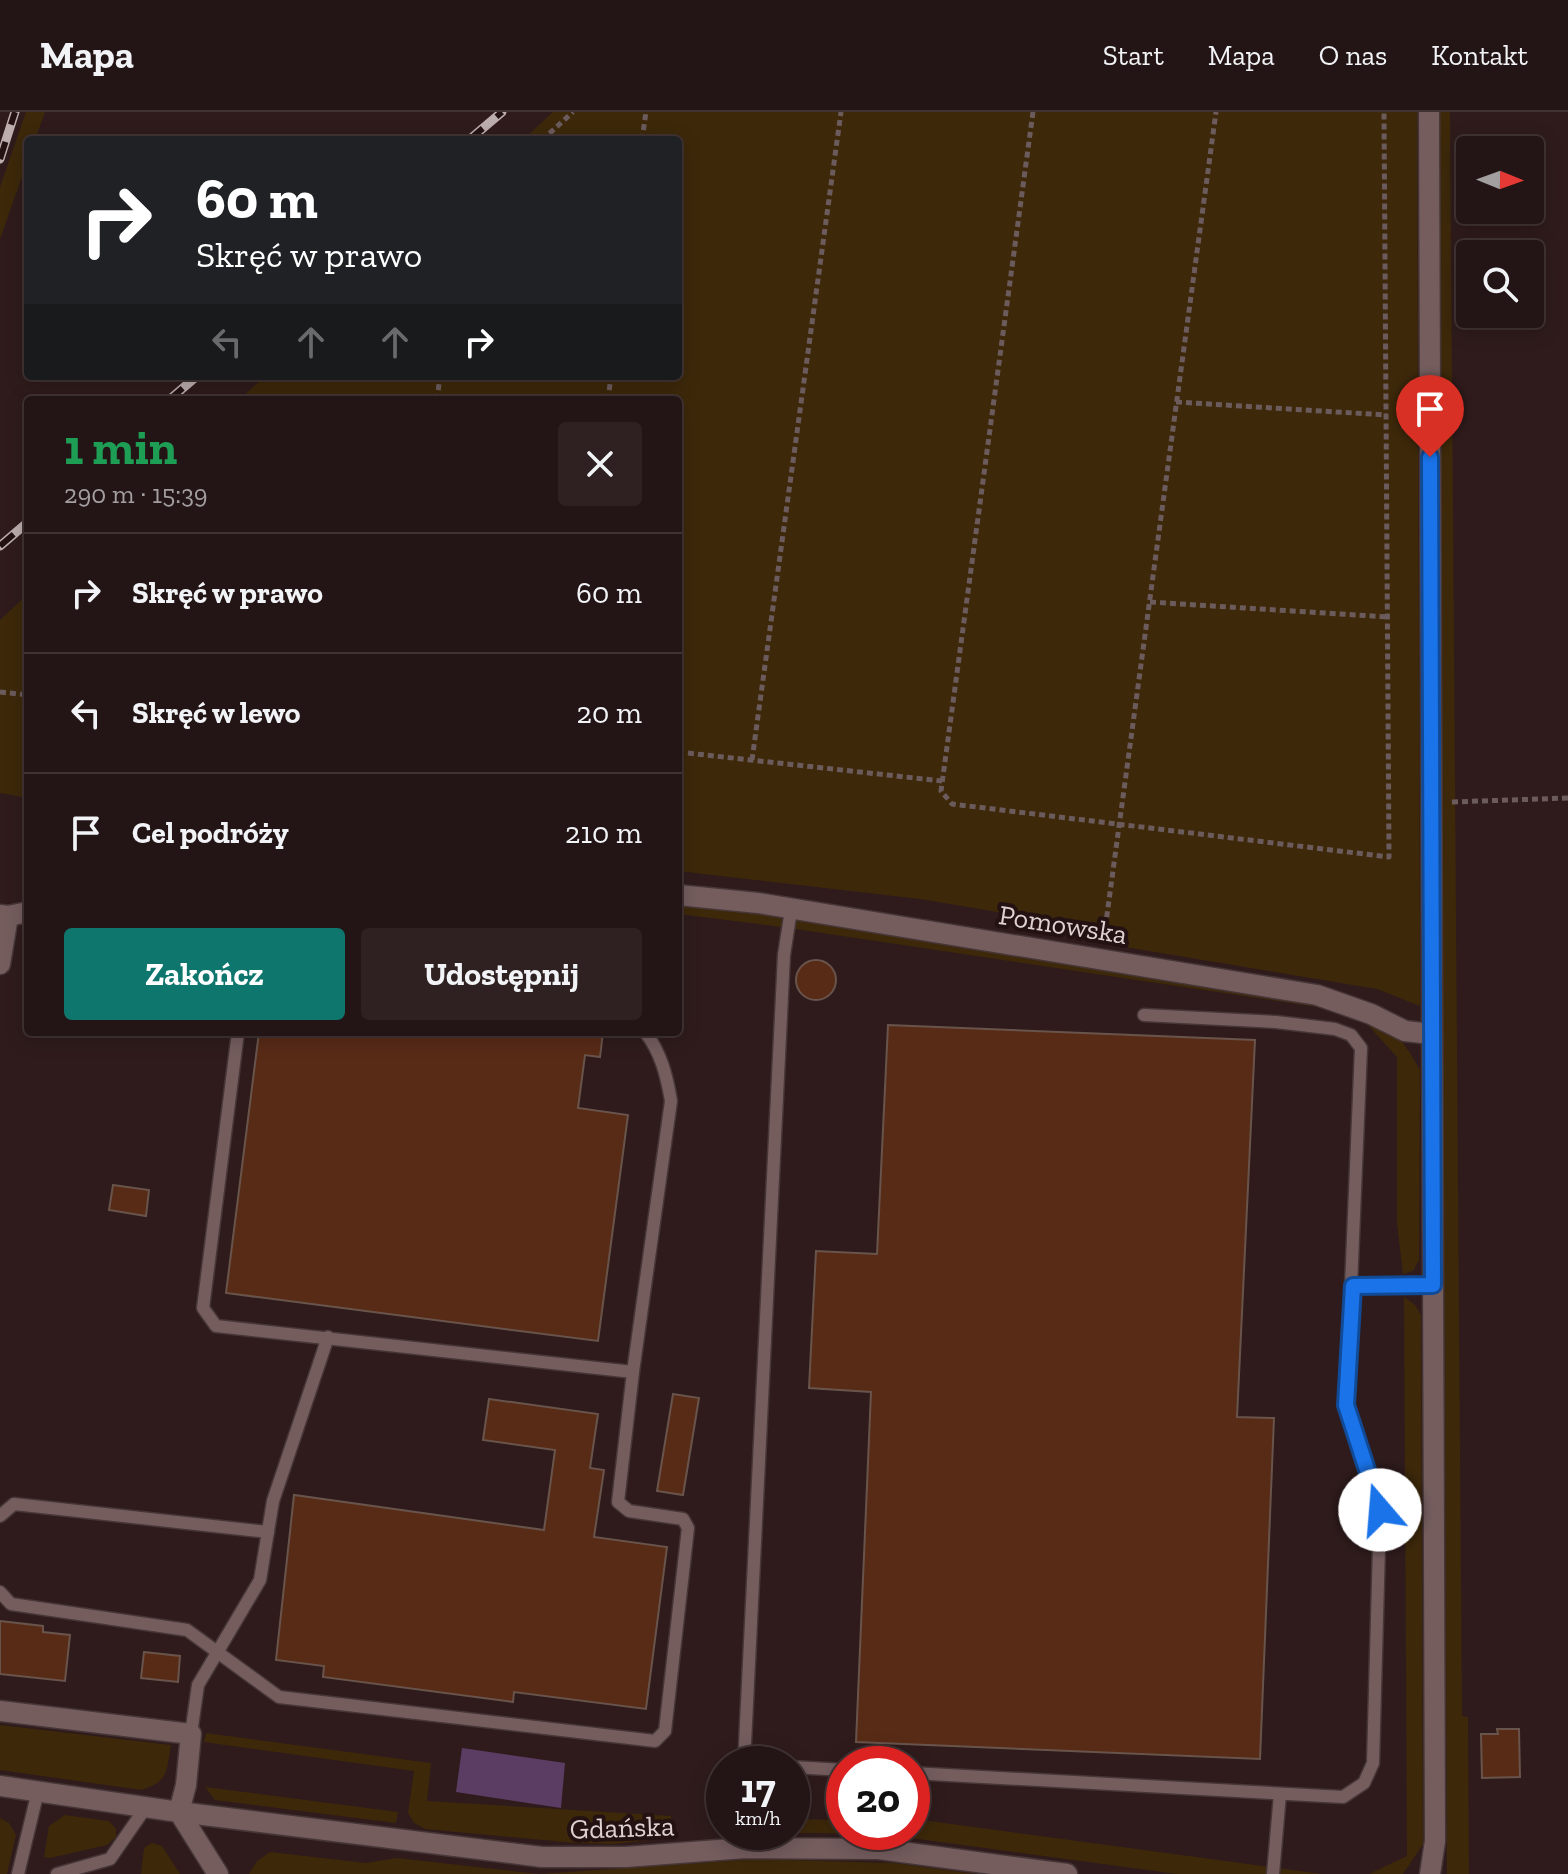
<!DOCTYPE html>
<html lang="pl">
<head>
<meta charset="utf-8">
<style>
	body { margin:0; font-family:"Zilla Slab",serif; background:#2f2122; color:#f1f3f6; height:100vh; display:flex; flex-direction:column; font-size:30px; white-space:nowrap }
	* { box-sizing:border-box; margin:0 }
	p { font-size:26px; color:#a39ea0 }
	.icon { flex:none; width:44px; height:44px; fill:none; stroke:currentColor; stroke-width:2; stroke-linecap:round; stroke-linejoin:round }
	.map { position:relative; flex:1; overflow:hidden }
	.details { position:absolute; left:24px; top:284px; width:658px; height:640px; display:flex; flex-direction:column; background:#231415; border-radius:8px; box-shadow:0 4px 20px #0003,0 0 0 2px #403334 }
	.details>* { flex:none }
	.top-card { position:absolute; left:24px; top:24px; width:658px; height:244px; border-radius:8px; box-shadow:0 4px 20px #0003,0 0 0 2px #403334; background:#202124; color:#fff; overflow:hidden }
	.needle { width:52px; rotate:91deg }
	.fabs { position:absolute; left:1456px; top:24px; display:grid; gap:16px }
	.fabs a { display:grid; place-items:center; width:88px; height:88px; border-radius:8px; background:#231415; box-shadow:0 4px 20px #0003,0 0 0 2px #403334; font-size:40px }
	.speed { position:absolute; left:706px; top:1634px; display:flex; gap:16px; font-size:40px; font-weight:700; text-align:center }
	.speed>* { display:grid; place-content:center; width:104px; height:104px; border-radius:50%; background:#231415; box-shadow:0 4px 20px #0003,0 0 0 2px #403334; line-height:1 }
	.speed small { font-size:20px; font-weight:400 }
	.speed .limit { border:12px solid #d22; background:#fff; color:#111 }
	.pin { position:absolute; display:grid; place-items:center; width:68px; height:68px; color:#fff; margin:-82px -34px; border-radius:50% 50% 50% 0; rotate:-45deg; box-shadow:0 0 8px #0007 }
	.pin .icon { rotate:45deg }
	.me { position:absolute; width:88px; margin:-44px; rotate:342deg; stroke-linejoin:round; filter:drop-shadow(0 0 6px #0008) }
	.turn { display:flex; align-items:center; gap:28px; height:168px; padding:0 40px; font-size:36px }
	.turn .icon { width:104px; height:104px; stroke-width:2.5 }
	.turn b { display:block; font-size:56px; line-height:68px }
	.lanes { display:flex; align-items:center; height:76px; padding:0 40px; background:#0003; justify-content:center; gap:40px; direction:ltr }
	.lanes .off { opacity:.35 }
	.round { display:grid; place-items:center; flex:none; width:84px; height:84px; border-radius:8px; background:#2f2122 }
	.summary { display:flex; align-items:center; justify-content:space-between; height:136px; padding:0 40px }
	h1 { font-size:48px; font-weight:700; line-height:60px; color:#1e9e55 }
	.cta { display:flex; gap:16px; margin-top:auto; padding:16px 40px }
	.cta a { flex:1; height:92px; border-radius:8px; background:#0f766e; color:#fff; font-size:32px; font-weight:700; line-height:92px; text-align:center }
	.cta a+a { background:#2f2122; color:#f1f3f6 }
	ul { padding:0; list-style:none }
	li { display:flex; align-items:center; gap:24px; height:120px; padding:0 40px; border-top:2px solid #403334 }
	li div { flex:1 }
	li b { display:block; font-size:30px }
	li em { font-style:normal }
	header { display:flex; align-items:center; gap:48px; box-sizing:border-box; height:112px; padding:0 40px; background:#231415; border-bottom:2px solid #403334 }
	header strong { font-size:38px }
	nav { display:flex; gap:44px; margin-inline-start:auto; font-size:28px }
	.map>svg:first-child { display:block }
	.green { fill:#3d280a }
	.water { fill:#5b3d64 }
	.building { fill:#582b16; stroke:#69544b; stroke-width:2 }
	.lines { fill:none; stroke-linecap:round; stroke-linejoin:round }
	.lane-casing { stroke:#463638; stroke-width:15 }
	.street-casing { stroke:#463638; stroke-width:23 }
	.secondary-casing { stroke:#463638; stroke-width:23 }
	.path { stroke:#6c5b5c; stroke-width:5; stroke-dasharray:6 4; stroke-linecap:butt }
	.lane { stroke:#755d5e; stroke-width:12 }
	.street { stroke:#755d5e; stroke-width:20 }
	.secondary { stroke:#755d5e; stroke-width:20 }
	.rail-casing { stroke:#bcadae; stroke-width:9 }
	.rail { stroke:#241213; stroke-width:6; stroke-dasharray:18; stroke-linecap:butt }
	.route-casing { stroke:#114b97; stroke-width:20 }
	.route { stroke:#1a73e8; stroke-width:14 }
	.labels { text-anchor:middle; stroke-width:8; stroke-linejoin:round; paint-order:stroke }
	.street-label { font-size:28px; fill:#dfd1d2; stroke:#241213 }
</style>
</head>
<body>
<header>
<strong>Mapa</strong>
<nav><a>Start</a><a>Mapa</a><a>O nas</a><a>Kontakt</a></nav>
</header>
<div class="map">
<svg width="1568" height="1762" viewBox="0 0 1568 1762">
	<rect width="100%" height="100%" fill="#2f1b1c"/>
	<!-- green -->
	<g class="green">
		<polygon points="26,0 45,0 35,28 28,28 28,48 0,127 0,75"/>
		<polygon points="553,0 1417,0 1420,894 1377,877 1113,833 1116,820 1105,818 920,787 678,759 678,288 239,288 265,264 678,264 678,28 523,28"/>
		<polygon points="1439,0 1450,0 1462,1604 1468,1605 1469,1762 1447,1762"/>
		<polygon points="28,482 28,686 0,681 0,508"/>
		<path d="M 678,793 L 809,807 L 1358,895 C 1391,916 1401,923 1420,958 L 1419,1148 L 1413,1159 L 1403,1162 L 1397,1111 L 1397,945 L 1357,901 L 789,816 L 678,802 Z"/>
		<polygon points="1404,1185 1415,1193 1421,1203 1423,1732 1403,1762 1369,1762 1407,1744"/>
		<path d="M 0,1613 L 171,1633 C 166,1660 170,1668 142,1678 L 0,1658 Z"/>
		<polygon points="206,1621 431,1651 427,1689 671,1704 668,1726 614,1732 576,1731 425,1717 414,1711 408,1701 414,1659 204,1630"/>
		<polygon points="205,1675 398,1700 396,1711 215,1688"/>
		<polygon points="65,1703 109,1709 116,1717 116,1725 107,1733 50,1746 44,1745 49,1714"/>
		<polygon points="0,1706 9,1711 16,1723 7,1762 0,1762"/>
		<polygon points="792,1707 844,1708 844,1720 912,1720 912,1708 922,1708 1322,1762 1177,1762 896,1724 821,1721 726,1722 726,1720 792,1720"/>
		<polygon points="152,1731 162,1734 180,1762 141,1762 144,1736"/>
		<polygon points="270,1740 366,1751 397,1746 539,1762 756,1747 894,1751 975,1762 249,1762 257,1749"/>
	</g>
	<!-- water -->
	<polygon class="water" points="462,1636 565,1651 561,1696 456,1680"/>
	<!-- building -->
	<g class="building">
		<circle cx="816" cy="868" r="20"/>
		<polygon points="888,913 1255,928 1237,1305 1274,1306 1260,1647 856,1630 871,1280 809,1276 816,1139 877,1142"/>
		<polygon points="259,920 603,920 600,945 585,943 578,996 628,1003 598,1229 226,1181"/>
		<polygon points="113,1073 149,1078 146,1104 109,1098"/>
		<polygon points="673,1282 699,1286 683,1383 657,1379"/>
		<polygon points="489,1287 598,1302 590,1356 604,1358 594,1425 667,1435 646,1597 514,1580 513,1590 323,1565 324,1554 276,1548 294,1383 544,1418 555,1338 483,1328"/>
		<polygon points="0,1509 43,1514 43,1520 70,1523 65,1569 0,1562"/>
		<polygon points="144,1540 180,1544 178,1570 141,1566"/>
		<polygon points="1497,1617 1519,1617 1520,1665 1482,1666 1481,1622 1498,1622"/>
	</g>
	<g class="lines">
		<!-- lane casing -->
		<g class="lane-casing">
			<g id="lane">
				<polyline points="238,920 203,1196 216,1214 633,1260"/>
				<polyline points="1353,1174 1433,1173"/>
				<polyline points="0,1404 14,1392 268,1420"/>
				<path d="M 0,1480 L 11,1492 L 187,1518 L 279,1585 L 655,1629 L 665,1619 L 688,1416 L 683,1407 L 629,1399 L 618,1390 L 633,1260 L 671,989 C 667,965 661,940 645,920"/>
				<polyline points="191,1622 198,1573 260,1468 273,1389 328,1225"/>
				<polyline points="744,1652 784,843 791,798"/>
				<polyline points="792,1655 844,1658"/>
				<polyline points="912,1661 1343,1685 1364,1671 1373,1651 1380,1398 1346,1293 1361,936 1351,923 1335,917 1276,910 1144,903"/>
				<polyline points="18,1762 38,1679"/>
				<polyline points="57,1762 110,1747 146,1695"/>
				<polyline points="1273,1762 1280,1682"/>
			</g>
		</g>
		<!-- street casing -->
		<g class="street-casing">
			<g id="street">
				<polyline points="1429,0 1435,1729 1430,1762"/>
				<polyline points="678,783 758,791 1317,883 1371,902 1405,919 1431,922"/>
				<polyline points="0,803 8,804 0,852"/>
				<polyline points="8,804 28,800"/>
				<polyline points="0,1599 191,1622 186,1673 179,1700 542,1745 626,1745 745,1736 879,1737 1067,1762"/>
			</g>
		</g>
		<!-- secondary casing -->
		<g class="secondary-casing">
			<polyline id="secondary" points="0,1674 179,1700 218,1762"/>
		</g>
		<!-- path -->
		<g class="path">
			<polyline points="1033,0 941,679 952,692 1389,745 1384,0"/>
			<polyline points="542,28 573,0"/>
			<polyline points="642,28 646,0"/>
			<polyline points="437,288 440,264"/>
			<polyline points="608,288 611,264"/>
			<polyline points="1176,290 1386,303"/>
			<polyline points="1150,490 1388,505"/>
			<polyline points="0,580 28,583"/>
			<polyline points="678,640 942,669"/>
			<polyline points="752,648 841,0"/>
			<polyline points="1452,690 1568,686"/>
			<polyline points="1104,825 1216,0"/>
		</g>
		<!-- lane -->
		<use href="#lane" class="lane"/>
		<!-- street -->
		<use href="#street" class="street"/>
		<!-- secondary -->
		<use href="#secondary" class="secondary"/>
		<!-- rail casing -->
		<g class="rail-casing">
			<g id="rail">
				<polyline points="469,28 502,0"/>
				<polyline points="0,47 15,0"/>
				<polyline points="169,288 197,264"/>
				<polyline points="0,434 28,410"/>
			</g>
		</g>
		<!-- rail -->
		<use href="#rail" class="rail"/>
	</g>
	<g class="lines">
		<!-- route casing -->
		<g class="route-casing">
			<polyline id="route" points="1380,1398 1346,1293 1353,1174 1433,1173 1430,345"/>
		</g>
		<!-- route -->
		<use href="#route" class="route"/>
	</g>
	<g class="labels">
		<!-- street labels -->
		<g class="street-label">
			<text transform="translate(1063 812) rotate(9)" y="10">Pomowska</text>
			<text transform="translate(622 1715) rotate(-2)" y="10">Gdańska</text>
		</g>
	</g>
</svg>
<div class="fabs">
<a><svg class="needle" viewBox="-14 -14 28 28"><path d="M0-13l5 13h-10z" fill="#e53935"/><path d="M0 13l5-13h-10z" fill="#a39ea0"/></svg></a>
<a><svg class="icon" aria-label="search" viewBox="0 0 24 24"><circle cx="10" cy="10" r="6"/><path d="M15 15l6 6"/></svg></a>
</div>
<div class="speed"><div>17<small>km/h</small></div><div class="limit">20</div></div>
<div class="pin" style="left:1430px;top:345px;background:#d93025"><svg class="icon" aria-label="arrive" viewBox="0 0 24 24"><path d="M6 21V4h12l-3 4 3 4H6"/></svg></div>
<svg class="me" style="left:1380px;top:1398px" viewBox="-20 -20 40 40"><circle r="19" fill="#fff"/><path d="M0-13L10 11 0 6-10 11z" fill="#1a73e8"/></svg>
<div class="top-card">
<div class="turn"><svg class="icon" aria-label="right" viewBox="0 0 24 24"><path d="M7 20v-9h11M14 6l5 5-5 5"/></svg><div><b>60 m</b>Skręć w prawo</div></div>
<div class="lanes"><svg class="icon off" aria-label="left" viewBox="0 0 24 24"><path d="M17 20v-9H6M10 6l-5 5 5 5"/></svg><svg class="icon off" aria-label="ahead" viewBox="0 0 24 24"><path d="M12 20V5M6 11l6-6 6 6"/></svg><svg class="icon off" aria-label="ahead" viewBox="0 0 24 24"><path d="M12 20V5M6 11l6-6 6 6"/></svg><svg class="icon" aria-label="right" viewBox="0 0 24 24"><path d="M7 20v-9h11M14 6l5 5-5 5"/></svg></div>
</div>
<section class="details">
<div class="summary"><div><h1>1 min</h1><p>290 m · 15:39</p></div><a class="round"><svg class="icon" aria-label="close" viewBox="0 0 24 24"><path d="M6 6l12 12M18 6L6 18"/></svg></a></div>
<ul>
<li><svg class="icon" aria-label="right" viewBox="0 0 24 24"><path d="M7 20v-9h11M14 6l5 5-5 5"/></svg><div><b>Skręć w prawo</b></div><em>60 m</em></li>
<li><svg class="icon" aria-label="left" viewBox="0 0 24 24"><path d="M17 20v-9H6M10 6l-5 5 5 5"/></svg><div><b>Skręć w lewo</b></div><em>20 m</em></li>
<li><svg class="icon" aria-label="arrive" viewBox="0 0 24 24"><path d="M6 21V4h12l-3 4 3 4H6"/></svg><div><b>Cel podróży</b></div><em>210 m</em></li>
</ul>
<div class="cta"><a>Zakończ</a><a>Udostępnij</a></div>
</section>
</div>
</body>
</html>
